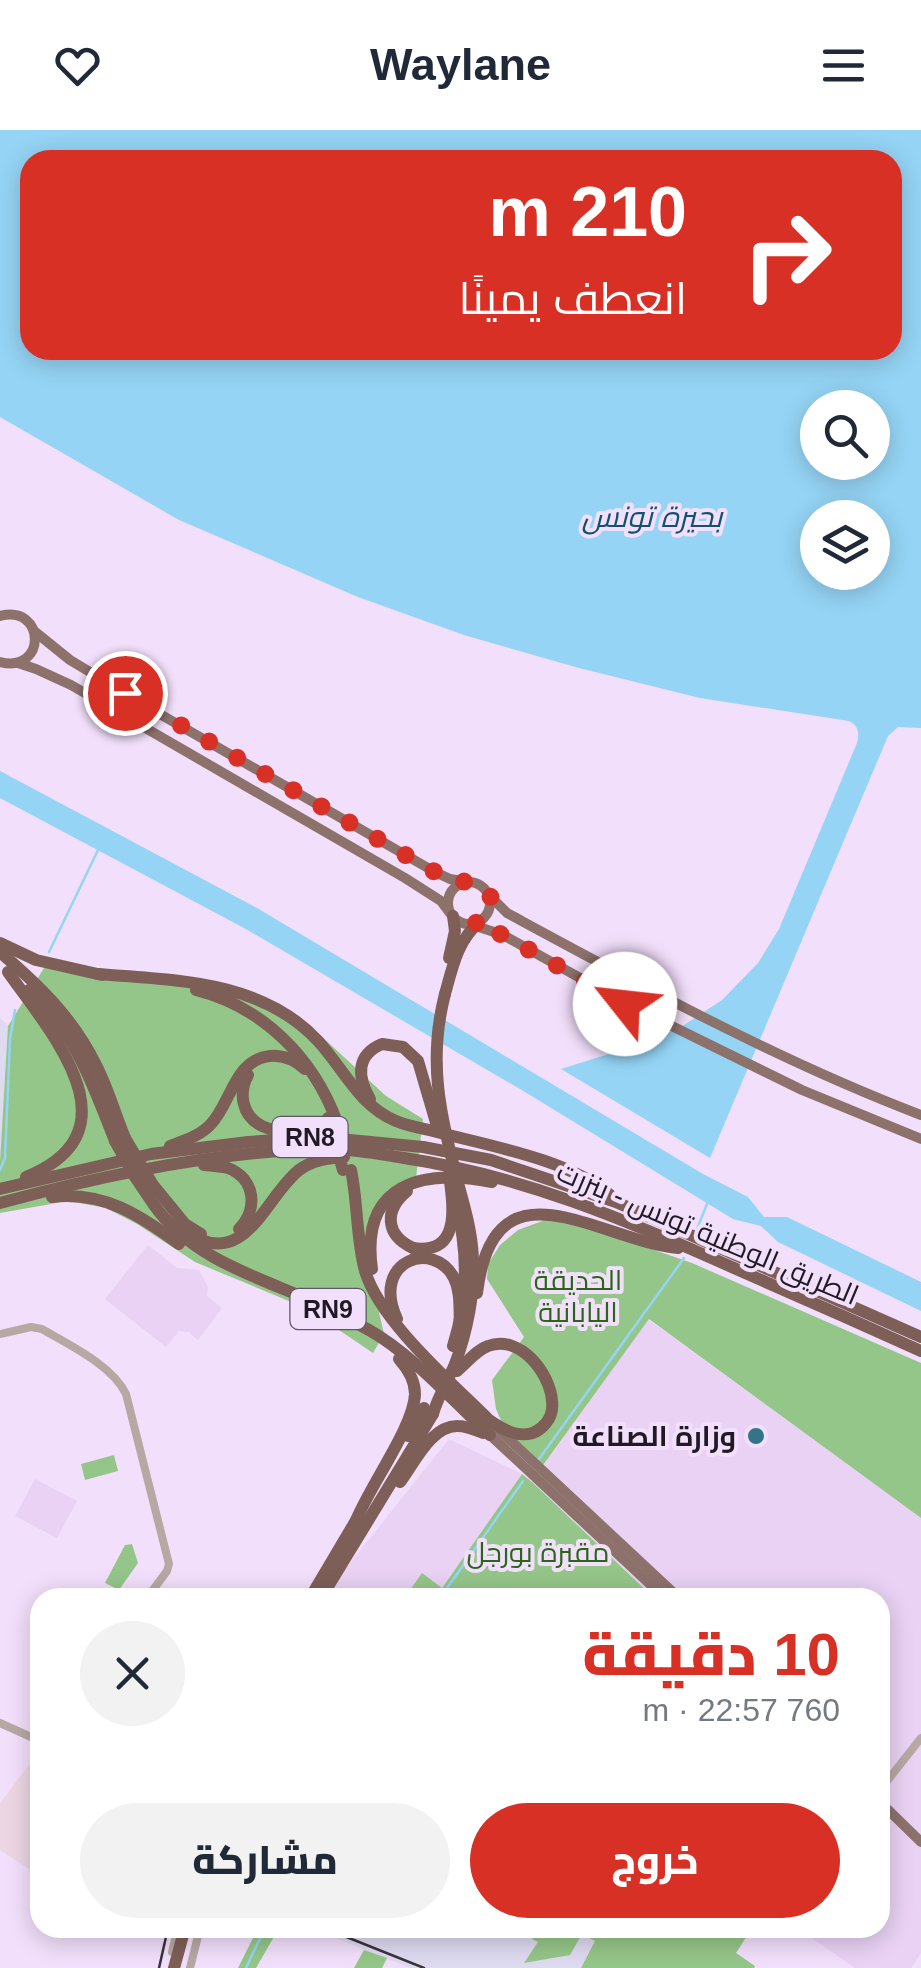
<!DOCTYPE html>
<html lang="ar">
<head>
<meta charset="utf-8">
<style>
	body { margin:0; font-family:Arial,Cairo,sans-serif; background:#f2f2f3; color:#1f2937; direction:rtl; height:100vh; display:flex; flex-direction:column; font-size:38px; white-space:nowrap }
	* { box-sizing:border-box; margin:0 }
	p { font-size:32px; color:#747a83 }
	.icon { flex:none; width:55px; height:55px; fill:none; stroke:currentColor; stroke-width:2; stroke-linecap:round; stroke-linejoin:round }
	.map { position:relative; flex:1; overflow:hidden; direction:ltr }
	.drawer { position:absolute; left:30px; top:1458px; width:860px; height:350px; display:flex; flex-direction:column; background:#fff; border-radius:30px; box-shadow:0 5px 25px #0003; direction:rtl }
	.drawer>* { flex:none }
	.top-card { position:absolute; left:20px; top:20px; width:882px; height:210px; border-radius:30px; box-shadow:0 5px 25px #0003; direction:rtl; background:#d93025; color:#fff; overflow:hidden }
	.fabs { position:absolute; left:800px; top:260px; display:grid; gap:20px }
	.fabs a { display:grid; place-items:center; width:90px; height:90px; border-radius:50%; background:#fff; box-shadow:0 5px 25px #0003; font-size:50px }
	.pin { position:absolute; display:grid; place-items:center; width:85px; height:85px; color:#fff; margin:-42px; border:5px solid #fff; border-radius:50%; box-shadow:0 2px 10px #0007 }
	.me { position:absolute; width:110px; margin:-55px; rotate:299deg; stroke-linejoin:round; filter:drop-shadow(0 0 8px #0008) }
	.turn { display:flex; align-items:center; gap:35px; height:210px; padding:0 50px; font-size:45px }
	.turn .icon { width:130px; height:130px; stroke-width:2.5 }
	.turn b { display:block; font-size:70px; line-height:85px }
	.round { display:grid; place-items:center; flex:none; width:105px; height:105px; border-radius:52px; background:#f2f2f3 }
	.summary { display:flex; align-items:center; justify-content:space-between; height:170px; padding:0 50px }
	h1 { font-size:60px; font-weight:800; line-height:75px; color:#d93025 }
	.primary-button { display:flex; gap:20px; margin-top:auto; padding:20px 50px }
	.primary-button a { flex:1; height:115px; border-radius:60px; background:#d93025; color:#fff; font-size:40px; font-weight:800; line-height:115px; text-align:center }
	.primary-button a+a { background:#f2f2f3; color:#1f2937 }
	header { display:flex; justify-content:space-between; align-items:center; height:130px; padding:0 50px; background:#fff; font-size:45px; font-weight:800 }
	.map>svg:first-child { display:block }
	.built { fill:#e9d2f4 }
	.industrial { fill:#dedaf0 }
	.medical { fill:#ecd6e4 }
	.green { fill:#95c689 }
	.water { fill:#95d4f5; fill-rule:evenodd }
	.lines { fill:none; stroke-linecap:round; stroke-linejoin:round }
	.stream { stroke:#95d4f5; stroke-width:2.5 }
	.minor { stroke:#b7a8a4; stroke-width:8 }
	.major { stroke:#8d726c; stroke-width:10 }
	.highway { stroke:#7e5f58; stroke-width:12 }
	.tram { stroke:#3a323e; stroke-width:2.5 }
	.highway-bridge { stroke:#7e5f58; stroke-width:12 }
	.route { stroke:#d93025; stroke-width:18; stroke-dasharray:0 32.4 }
	.poi-dot { fill:#337587; stroke:#f2dffb; stroke-width:4 }
	.labels { text-anchor:middle; stroke-width:8; stroke-linejoin:round; paint-order:stroke }
	.shield { fill:#f2dffb; stroke:#605564; stroke-width:2.5 }
	.shield-label { font-size:25px; font-weight:bold; fill:#211a24 }
	.street-label { font-size:28px; fill:#211a24; stroke:#f2dffb }
	.park-label { font-size:28px; fill:#296716; stroke:#f2dffb }
	.poi-label { font-size:28px; font-weight:bold; fill:#211a24; stroke:#f2dffb; text-anchor:end }
	.water-label { font-size:30px; font-style:italic; fill:#11526f; stroke:#f2dffb }
</style>
</head>
<body>
<header><svg class="icon" aria-label="menu" viewBox="0 0 24 24"><path d="M4 6h16M4 12h16M4 18h16"/></svg>Waylane<svg class="icon" aria-label="heart" viewBox="0 0 24 24"><path d="M12 20l-8-8c-3-5 5-10 8-4 3-6 11-1 8 4z"/></svg></header>
<div class="map">
<svg width="921" height="1838" viewBox="0 0 921 1838">
	<rect width="100%" height="100%" fill="#f2dffb"/>
	<!-- built -->
	<g class="built">
		<polygon points="148,1115 177,1138 199,1140 208,1157 207,1166 222,1178 198,1210 189,1202 179,1201 166,1217 105,1169"/>
		<polygon points="648,1189 921,1388 921,1823 911,1838 855,1838 797,1798 880,1798 880,1468 653,1467 532,1352"/>
		<polygon points="449,1309 522,1344 435,1467 328,1468 339,1447"/>
		<polygon points="35,1349 77,1371 57,1408 15,1386"/>
	</g>
	<!-- industrial -->
	<g class="industrial">
		<polygon points="0,888 8,896 0,1031"/>
		<polygon points="310,1798 527,1798 535,1803 538,1812 526,1833 582,1804 595,1811 581,1838 410,1838"/>
	</g>
	<!-- medical -->
	<polygon class="medical" points="39,1622 40,1622 40,1746 0,1720 0,1673"/>
	<!-- green -->
	<g class="green">
		<polygon points="49,830 99,840 209,853 318,903 386,966 423,989 416,1048 394,1059 366,1125 384,1204 373,1223 308,1179 195,1132 137,1094 106,1078 68,1071 0,1083 0,1031 8,896"/>
		<polygon points="556,1086 692,1133 921,1233 921,1388 649,1189 541,1338 507,1304 496,1279 492,1250 524,1207 487,1149 488,1134 500,1115 518,1100"/>
		<polygon points="114,1325 118,1341 85,1350 81,1334"/>
		<polygon points="522,1344 532,1352 653,1467 405,1467 422,1443 442,1458"/>
		<polygon points="132,1414 138,1433 119,1460 105,1453 125,1415"/>
		<polygon points="258,1798 279,1798 256,1838 238,1838"/>
		<polygon points="527,1798 752,1798 736,1823 755,1836 754,1838 581,1838 595,1811 582,1804 570,1825 524,1833 538,1812 532,1809 535,1803"/>
		<polygon points="364,1820 387,1828 382,1838 354,1838"/>
	</g>
	<!-- water -->
	<g class="water">
		<path d="M 0,0 L 921,0 L 921,598 L 898,597 L 888,606 L 710,1028 L 561,939 L 647,912 L 684,895 L 722,870 L 758,833 L 779,799 L 857,613 C 860,603 858,595 849,591 L 700,568 L 579,538 L 464,505 L 358,467 L 179,390 L 0,287 ZM 30,30 L 892,30 L 892,220 L 30,220 ZM 818,278 L 872,278 L 872,332 L 818,332 ZM 818,388 L 872,388 L 872,442 L 818,442 Z"/>
		<polygon points="0,641 257,778 703,1044 748,1067 764,1087 787,1087 921,1152 921,1181 778,1112 761,1096 733,1089 525,962 244,798 0,668"/>
	</g>
	<g class="lines">
		<!-- stream -->
		<g class="stream">
			<polyline points="49,822 98,720"/>
			<polyline points="0,1040 5,1028 10,909 15,880"/>
			<polyline points="697,1099 707,1074"/>
			<polyline points="539,1329 684,1128"/>
			<polyline points="440,1468 523,1351"/>
			<polyline points="246,1838 265,1798"/>
		</g>
		<!-- minor -->
		<g class="minor">
			<path d="M 0,1204 L 31,1197 L 42,1199 C 69,1215 112,1235 126,1264 L 169,1434 L 167,1441 L 147,1468"/>
			<polyline points="0,1593 40,1611"/>
			<polyline points="880,1660 921,1608"/>
			<polyline points="172,1822 178,1798"/>
			<polyline points="190,1838 200,1798"/>
		</g>
		<!-- major -->
		<g class="major">
			<path d="M 0,486 C 46,474 47,544 0,532"/>
			<polyline points="34,501 70,530 158,583 435,742 450,749 469,752"/>
			<polyline points="18,533 36,539 71,555 405,748 441,771 450,783"/>
			<circle cx="469" cy="773" r="21"/>
			<path d="M 489,765 L 507,783 C 642,856 777,930 921,985"/>
			<polyline points="473,795 503,805 625,873 802,960 921,1009"/>
			<polyline points="497,1298 679,1468"/>
			<polyline points="490,1305 665,1468"/>
			<polyline points="880,1672 921,1712"/>
		</g>
		<!-- highway -->
		<g class="highway">
			<polyline points="0,813 36,830 102,845"/>
			<path d="M 0,822 C 39,855 73,888 96,935 C 108,958 115,984 125,1008"/>
			<polyline points="449,828 455,801 453,786"/>
			<path d="M 8,842 C 51,903 140,1001 26,1047"/>
			<path d="M 98,844 C 174,850 262,850 318,911 C 344,939 358,975 396,991 C 408,996 420,998 433,1001 C 485,1015 569,1029 610,1065"/>
			<path d="M 29,860 C 77,907 91,950 115,1011"/>
			<path d="M 196,860 C 263,877 313,927 337,992"/>
			<path d="M 445,864 C 452,839 458,809 479,793"/>
			<path d="M 248,945 C 238,963 242,986 262,996 C 272,1001 285,1002 296,1003"/>
			<path d="M 370,969 C 357,947 356,925 382,914 L 403,917 L 418,931 L 437,996"/>
			<path d="M 170,1016 C 185,1010 200,1006 211,994 C 231,973 235,929 270,926 C 283,925 295,930 305,939"/>
			<path d="M 204,1035 C 212,1036 220,1036 228,1038 C 256,1049 258,1080 239,1099"/>
			<path d="M 351,1040 C 358,1073 356,1108 365,1141 C 380,1191 451,1252 489,1290 C 506,1302 529,1314 546,1293 C 551,1287 553,1279 552,1271 C 550,1243 520,1204 488,1216 C 476,1220 467,1233 457,1241"/>
			<polyline points="153,1055 185,1094 201,1104"/>
			<polyline points="0,1059 151,1024 248,1012 318,1007 423,1017 491,1030 616,1072 921,1207"/>
			<path d="M 407,1061 C 384,1080 385,1105 413,1118"/>
			<path d="M 52,1067 C 103,1061 140,1085 179,1114"/>
			<path d="M 0,1073 C 104,1045 221,1020 329,1019 C 354,1019 379,1024 404,1028 C 520,1045 627,1090 734,1138 C 796,1165 859,1193 921,1221"/>
			<path d="M 154,1075 C 191,1127 251,1145 308,1169 C 328,1178 349,1189 369,1200 C 412,1224 453,1271 490,1305"/>
			<path d="M 190,1105 C 247,1138 265,1067 299,1040 C 313,1030 328,1028 344,1027"/>
			<path d="M 372,1139 C 360,1054 421,1038 492,1052"/>
			<path d="M 477,1163 C 494,1024 597,1110 678,1118"/>
			<path d="M 397,1189 C 370,1130 434,1109 454,1148 C 461,1162 459,1179 460,1195"/>
			<path d="M 453,1216 C 469,1165 468,1120 455,1068"/>
			<polyline points="408,1306 424,1278"/>
			<path d="M 400,1352 C 414,1334 431,1295 458,1296 C 467,1296 475,1300 483,1303"/>
			<path d="M 355,1393 C 368,1358 414,1297 415,1264 C 415,1250 408,1239 399,1229"/>
			<polyline points="310,1468 358,1387"/>
			<polyline points="321,1468 433,1284"/>
			<polyline points="174,1838 185,1798"/>
		</g>
		<!-- tram -->
		<g class="tram">
			<polyline points="324,1798 424,1838"/>
			<polyline points="159,1838 168,1798"/>
		</g>
		<!-- highway-bridge -->
		<g class="highway-bridge">
			<polyline points="328,988 343,1040"/>
			<polyline points="125,1008 153,1055"/>
			<polyline points="115,1011 135,1047 154,1075"/>
			<path d="M 413,1118 C 462,1125 453,1075 449,1044"/>
			<path d="M 433,1284 C 438,1266 448,1251 455,1234 C 467,1202 475,1163 473,1129 C 472,1103 465,1078 458,1053 C 441,986 427,933 445,864"/>
		</g>
	</g>
	<g class="lines">
		<!-- route -->
		<path class="route" d="M 125,563 L 435,742 C 436,743 449,748 450,749 C 466,753 497,752 490,778 C 488,788 481,791 473,794 L 503,805 L 625,874"/>
	</g>
	<!-- markers -->
	<circle class="poi-dot" cx="756" cy="1306" r="10"/>
	<g class="labels">
		<!-- shield labels -->
		<g class="shield">
			<rect x="272.5" y="987" width="75" height="40" rx="8"/>
			<rect x="290.5" y="1159" width="75" height="40" rx="8"/>
		</g>
		<g class="shield-label">
			<text x="310" y="1016">RN8</text>
			<text x="328" y="1188">RN9</text>
		</g>
		<!-- street labels -->
		<g class="street-label">
			<text transform="translate(708 1103) rotate(23)" y="10">الطريق الوطنية تونس - بنزرت</text>
		</g>
		<!-- park labels -->
		<g class="park-label">
			<text x="578" y="1160">الحديقة<tspan x="578" dy="32">اليابانية</tspan></text>
			<text x="538" y="1432">مقبرة بورجل</text>
		</g>
		<!-- poi labels -->
		<g class="poi-label">
			<text x="736" y="1316">وزارة الصناعة</text>
		</g>
		<!-- water labels -->
		<g class="water-label">
			<text x="652" y="397">بحيرة تونس</text>
		</g>
	</g>
</svg>
<div class="fabs">
<a><svg class="icon" aria-label="search" viewBox="0 0 24 24"><circle cx="10" cy="10" r="6"/><path d="M15 15l6 6"/></svg></a>
<a><svg class="icon" aria-label="layers" viewBox="0 0 24 24"><path d="M12 4l9 5-9 5-9-5zM3 14l9 5 9-5"/></svg></a>
</div>
<div class="pin" style="left:125px;top:563px;background:#d93025"><svg class="icon" aria-label="arrive" viewBox="0 0 24 24"><path d="M6 21V4h12l-3 4 3 4H6"/></svg></div>
<svg class="me" style="left:625px;top:874px" viewBox="-20 -20 40 40"><circle r="19" fill="#fff"/><path d="M0-13L10 11 0 6-10 11z" fill="#d93025"/></svg>
<div class="top-card">
<div class="turn"><svg class="icon" aria-label="right" viewBox="0 0 24 24"><path d="M7 20v-9h11M14 6l5 5-5 5"/></svg><div><b>210 m</b>انعطف يمينًا</div></div>
</div>
<section class="drawer">
<div class="summary"><div><h1>10 دقيقة</h1><p>760 m · 22:57</p></div><a class="round"><svg class="icon" aria-label="close" viewBox="0 0 24 24"><path d="M6 6l12 12M18 6L6 18"/></svg></a></div>
<div class="primary-button"><a>خروج</a><a>مشاركة</a></div>
</section>
</div>
</body>
</html>
